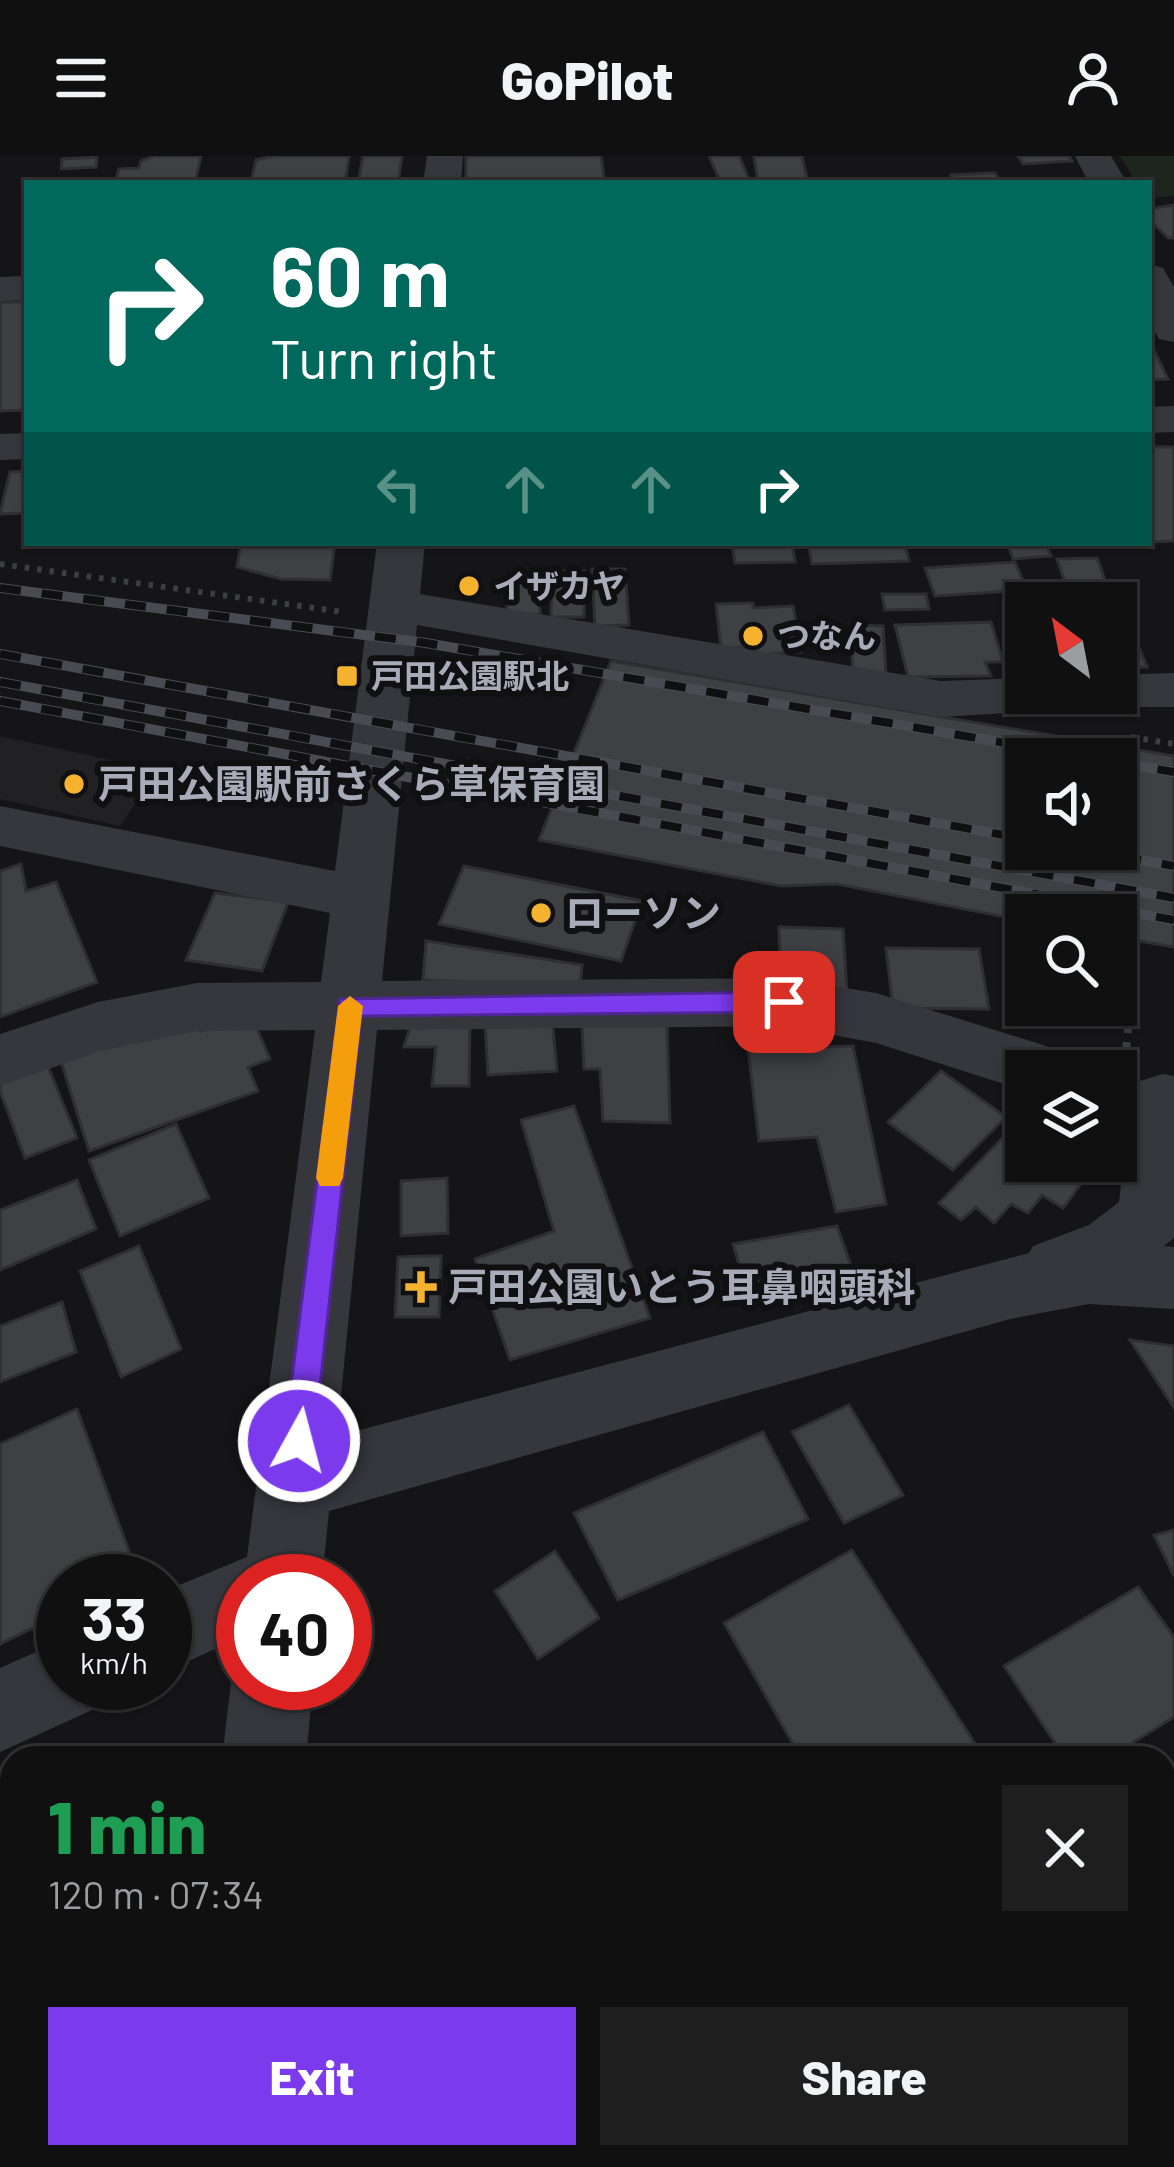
<!DOCTYPE html>
<html lang="en">
<head>
<meta charset="utf-8">
<style>
	body { margin:0; font-family:Barlow,"Noto Sans JP",sans-serif; background:#1e1e1f; color:#f1f3f6; height:100vh; display:flex; flex-direction:column; font-size:45px; white-space:nowrap }
	* { box-sizing:border-box; margin:0 }
	p { font-size:39px; color:#9c9d9f }
	.icon { flex:none; width:66px; height:66px; fill:none; stroke:currentColor; stroke-width:2; stroke-linecap:round; stroke-linejoin:round }
	.map { position:relative; flex:1; overflow:hidden }
	.details { position:absolute; left:0px; top:1590px; width:1176px; height:423px; display:flex; flex-direction:column; background:#101011; border-radius:36px 36px 0 0; box-shadow:0 3px 9px #0004,0 0 0 3px #303031 }
	.details>* { flex:none }
	.hud { position:absolute; left:24px; top:24px; width:1128px; height:366px; border-radius:0px; box-shadow:0 3px 9px #0004,0 0 0 3px #303031; background:#00695c; color:#fff; overflow:hidden }
	.needle { width:78px; rotate:328deg }
	.buttons { position:absolute; left:1005px; top:426px; display:grid; gap:24px }
	.buttons a { display:grid; place-items:center; width:132px; height:132px; border-radius:0px; background:#101011; box-shadow:0 3px 9px #0004,0 0 0 3px #303031; font-size:60px }
	.speed { position:absolute; left:36px; top:1398px; display:flex; gap:24px; font-size:60px; font-weight:700; text-align:center }
	.speed>* { display:grid; place-content:center; width:156px; height:156px; border-radius:50%; background:#101011; box-shadow:0 3px 9px #0004,0 0 0 3px #303031; line-height:1 }
	.speed small { font-size:30px; font-weight:400 }
	.speed .limit { border:18px solid #d22; background:#fff; color:#111 }
	.pin { position:absolute; display:grid; place-items:center; width:102px; height:102px; color:#fff; margin:-51px; border-radius:24px; box-shadow:0 6px 18px #0006 }
	.me { position:absolute; width:132px; margin:-66px; rotate:7deg; stroke-linejoin:round; filter:drop-shadow(0 0 9px #0008) }
	.turn { display:flex; align-items:center; gap:42px; height:252px; padding:0 48px; font-size:54px }
	.turn .icon { width:156px; height:156px; stroke-width:2.5 }
	.turn b { display:block; font-size:84px; line-height:102px }
	.lanes { display:flex; align-items:center; height:114px; padding:0 48px; background:#0003; justify-content:center; gap:60px; direction:ltr }
	.lanes .off { opacity:.35 }
	.round { display:grid; place-items:center; flex:none; width:126px; height:126px; border-radius:0px; background:#1e1e1f }
	.summary { display:flex; align-items:center; justify-content:space-between; height:204px; padding:0 48px }
	h1 { font-size:72px; font-weight:800; line-height:90px; color:#1e9e55 }
	.cta { display:flex; gap:24px; margin-top:auto; padding:24px 48px }
	.cta a { flex:1; height:138px; border-radius:0px; background:#7c3aed; color:#fff; font-size:48px; font-weight:800; line-height:138px; text-align:center }
	.cta a+a { background:#1e1e1f; color:#f1f3f6 }
	header { display:flex; justify-content:space-between; align-items:center; height:156px; padding:0 48px; background:#101011; font-size:54px; font-weight:800 }
	.map>svg:first-child { display:block }
	.built { fill:#212124 }
	.green { fill:#1d251e }
	.building { fill:#3f4044; stroke:#2f2f33; stroke-width:3; fill-rule:evenodd }
	.lines { fill:none; stroke-linecap:round; stroke-linejoin:round }
	.path-far1 { stroke:#3c3e44; stroke-width:6; stroke-dasharray:4.5 8; stroke-linecap:butt }
	.path { stroke:#3c3e44; stroke-width:8; stroke-dasharray:6 9; stroke-linecap:butt }
	.minor { fill:#36373d; fill-rule:evenodd }
	.major { fill:#52545c; fill-rule:evenodd }
	.rail-casing { stroke:#494b52; stroke-width:10 }
	.rail { stroke:#101012; stroke-width:8; stroke-dasharray:21; stroke-linecap:butt }
	.route { fill:#7c3aed; stroke:#51269a; stroke-width:3 }
	.slow { fill:#f59e0b }
	.poi-dot { fill:#f5b22f; stroke:#101012; stroke-width:4.5 }
	.labels { text-anchor:middle; stroke-width:12; stroke-linejoin:round; paint-order:stroke }
	.far-poi-label { font-size:33px; font-weight:bold; fill:#a7acb8; stroke:#101012; text-anchor:start }
	.poi-label { font-size:39px; font-weight:bold; fill:#a7acb8; stroke:#101012; text-anchor:start }
</style>
</head>
<body>
<header><svg class="icon" aria-label="menu" viewBox="0 0 24 24"><path d="M4 6h16M4 12h16M4 18h16"/></svg>GoPilot<svg class="icon" aria-label="person" viewBox="0 0 24 24"><circle cx="12" cy="8" r="4"/><path d="M4 21q1-7 8-7t8 7"/></svg></header>
<div class="map">
<svg width="1174" height="2011" viewBox="0 0 1174 2011">
	<rect width="100%" height="100%" fill="#151517"/>
	<!-- built -->
	<polygon class="built" points="0,580 157,614 120,670 0,643"/>
	<!-- green -->
	<polygon class="green" points="1120,0 1174,0 1174,40 1149,42 1149,27 1137,27"/>
	<!-- building -->
	<g class="building">
		<polygon points="154,0 201,0 195,27 115,27 119,13 139,12 141,5"/>
		<polygon points="273,0 349,0 345,27 251,27 256,4"/>
		<polygon points="363,0 402,0 398,27 358,27"/>
		<polygon points="466,0 601,0 604,23 466,26"/>
		<polygon points="709,0 739,0 750,26 721,27"/>
		<polygon points="754,0 802,0 808,27 758,27"/>
		<polygon points="1018,0 1069,0 1072,5 1023,8"/>
		<polygon points="97,1 96,11 61,13 62,3"/>
		<polygon points="995,17 1001,27 955,27 951,19"/>
		<polygon points="1174,49 1174,82 1168,82 1149,63 1149,53"/>
		<polygon points="0,146 27,146 27,254 0,255"/>
		<polygon points="1149,191 1153,192 1168,223 1149,224"/>
		<polygon points="1149,291 1174,291 1174,385 1149,386"/>
		<polygon points="27,315 27,357 0,358 10,316"/>
		<polygon points="241,387 335,387 330,424 281,423 237,411"/>
		<polygon points="732,387 792,387 795,406 735,407"/>
		<polygon points="808,387 905,387 909,405 812,408"/>
		<polygon points="1046,388 1051,400 1013,403 1008,390"/>
		<polygon points="1097,402 1108,432 1067,433 1057,403"/>
		<polygon points="1015,406 1027,434 935,440 925,412"/>
		<polygon points="592,413 625,413 629,469 595,470"/>
		<polygon points="552,415 585,415 584,461 551,461"/>
		<polygon points="538,419 540,458 507,459 506,420"/>
		<polygon points="1116,437 1147,511 1116,513 1116,447 1082,447 1079,439"/>
		<polygon points="882,438 926,438 929,453 885,454"/>
		<polygon points="753,447 753,452 793,450 801,496 756,498 755,491 721,492 716,448"/>
		<polygon points="991,466 1003,506 985,506 991,520 908,521 895,469"/>
		<polygon points="850,469 883,470 886,518 853,517"/>
		<path d="M 611,505 L 1174,600 L 1174,791 L 1116,781 L 1116,759 L 1026,759 L 1026,765 L 837,728 L 781,730 L 539,684 ZM 1026,603 L 1116,603 L 1116,693 L 1026,693 Z"/>
		<polygon points="21,708 26,735 56,726 97,826 0,861 0,715"/>
		<polygon points="464,710 642,745 621,805 439,768"/>
		<polygon points="215,737 288,746 262,815 186,804"/>
		<polygon points="779,771 843,773 847,835 781,832"/>
		<polygon points="426,785 582,809 580,831 423,824"/>
		<polygon points="886,792 979,793 989,853 893,852"/>
		<polygon points="253,863 270,903 248,911 258,935 89,995 60,902 199,868 201,875"/>
		<polygon points="552,864 557,915 488,919 485,868"/>
		<polygon points="582,867 667,867 670,967 603,965 600,913 584,913"/>
		<polygon points="470,869 469,930 432,930 436,891 404,891 410,871"/>
		<polygon points="853,890 886,1048 836,1056 817,981 759,985 748,893"/>
		<polygon points="43,898 77,982 25,1002 0,935 0,915"/>
		<polygon points="941,915 1006,961 953,1014 888,966"/>
		<polygon points="574,950 650,1162 510,1204 475,1103 554,1075 521,964"/>
		<polygon points="1026,958 1026,1005 1098,1005 1063,1052 1042,1039 1028,1057 1011,1048 994,1067 976,1051 961,1064 939,1047"/>
		<polygon points="176,968 209,1042 120,1080 89,1004"/>
		<polygon points="447,1022 448,1077 401,1080 401,1025"/>
		<polygon points="77,1024 96,1073 0,1114 0,1054"/>
		<polygon points="837,1070 851,1110 745,1129 733,1088"/>
		<polygon points="139,1090 181,1193 121,1221 80,1115"/>
		<polygon points="425,1100 441,1100 439,1161 395,1161 398,1101"/>
		<polygon points="62,1146 76,1196 0,1226 0,1170"/>
		<polygon points="1130,1184 1174,1190 1174,1252"/>
		<polygon points="849,1249 903,1339 844,1367 792,1276"/>
		<polygon points="77,1253 138,1420 128,1425 63,1425 63,1457 0,1488 0,1288"/>
		<polygon points="763,1276 808,1363 618,1444 574,1357"/>
		<polygon points="1174,1374 1174,1420 1154,1379"/>
		<polygon points="852,1394 984,1602 801,1602 724,1467"/>
		<polygon points="555,1395 599,1462 538,1503 495,1435"/>
		<polygon points="1138,1431 1174,1481 1174,1561 1108,1602 1065,1602 1004,1510"/>
		<polygon points="12,1664 12,1854 0,1861 0,1671"/>
		<polygon points="1174,1790 1174,1840 1164,1848 1164,1797"/>
		<polygon points="12,1887 12,2001 98,2001 101,2011 0,2011 0,1894"/>
		<polygon points="820,2001 920,2001 925,2011 811,2011"/>
		<polygon points="945,2001 1053,2001 1058,2011 951,2011"/>
	</g>
	<g class="lines">
		<!-- path-far1 -->
		<g class="path-far1">
			<polyline points="0,408 343,456"/>
			<polyline points="1131,581 1174,588"/>
		</g>
		<!-- path -->
		<polyline class="path" points="1125,907 1136,784"/>
		<!-- minor -->
		<g class="minor">
			<polygon points="427,0 463,0 461,27 423,27"/>
			<polygon points="1075,0 1111,0 1127,27 1089,27"/>
			<polygon points="1149,108 1163,112 1174,131 1174,186 1159,183 1149,165"/>
			<polygon points="27,120 27,144 0,145 0,121"/>
			<polygon points="1174,250 1174,276 1149,277 1149,251"/>
			<polygon points="27,277 27,303 0,304 0,278"/>
			<polygon points="377,387 425,387 420,438 941,525 1026,522 1026,537 1116,537 1116,519 1174,517 1174,551 1105,551 941,561 417,469 382,825 785,822 876,837 1043,889 1065,897 1075,915 1026,915 1026,935 876,887 785,870 377,874 337,1280 1029,1097 1033,1090 1089,1069 1119,1046 1131,944 1140,925 1163,918 1174,920 1174,1082 1164,1090 1174,1091 1174,1153 1089,1148 1010,1163 329,1355 322,1425 243,1425 243,1480 165,1516 165,1435 247,1401 315,874 197,875 100,895 0,930 0,878 98,846 197,827 321,826 330,757 0,690 0,650 335,715"/>
			<polygon points="63,1484 63,1527 103,1527 92,1554 0,1596 0,1512"/>
			<polygon points="243,1499 243,1527 313,1527 306,1602 222,1602 231,1527"/>
			<polygon points="173,2001 269,2001 268,2011 172,2011"/>
		</g>
		<!-- major -->
		<g class="major">
			<polygon points="1174,1636 1174,1723 1164,1727 1164,1640"/>
			<polygon points="579,2001 687,2001 683,2011 575,2011"/>
		</g>
		<!-- rail casing -->
		<g class="rail-casing">
			<g id="rail">
				<polyline points="0,432 426,487 1098,603"/>
				<polyline points="0,498 1026,683"/>
				<polyline points="0,526 1174,742"/>
				<polyline points="0,545 1174,764"/>
				<polyline points="1116,606 1174,616"/>
				<polyline points="1079,693 1174,710"/>
			</g>
		</g>
		<!-- rail -->
		<use href="#rail" class="rail"/>
	</g>
	<!-- route -->
	<polygon class="route" points="784,836 797,846 784,856 361,860 314,1285 310,1295 299,1299 288,1295 284,1285 340,843"/>
	<!-- slow -->
	<polygon class="slow" points="350,840 363,850 343,1022 339,1030 320,1030 316,1022 338,850"/>
	<!-- markers -->
	<g class="poi-dot">
		<circle cx="469" cy="430" r="12"/>
		<circle cx="753" cy="480" r="12"/>
		<rect x="335" y="508" width="24" height="24" rx="6"/>
		<circle cx="74" cy="628" r="12"/>
		<circle cx="541" cy="757" r="12"/>
		<path d="M415 1113h12v12h12v12h-12v12h-12v-12h-12v-12h12z"/>
	</g>
	<g class="labels">
		<!-- far-poi labels -->
		<g class="far-poi-label">
			<text x="493" y="442">イザカヤ</text>
			<text x="777" y="492">つなん</text>
			<text x="371" y="532">戸田公園駅北</text>
		</g>
		<!-- poi labels -->
		<g class="poi-label">
			<text x="98" y="642">戸田公園駅前さくら草保育園</text>
			<text x="565" y="771">ローソン</text>
			<text x="448" y="1145">戸田公園いとう耳鼻咽頭科</text>
		</g>
	</g>
</svg>
<div class="buttons">
<a><svg class="needle" viewBox="-14 -14 28 28"><path d="M0-13l5 13h-10z" fill="#e53935"/><path d="M0 13l5-13h-10z" fill="#9c9d9f"/></svg></a>
<a><svg class="icon" aria-label="sound" viewBox="0 0 24 24"><path d="M4 9h4l5-4v14l-5-4H4zM17 9q2 3 0 6"/></svg></a>
<a><svg class="icon" aria-label="search" viewBox="0 0 24 24"><circle cx="10" cy="10" r="6"/><path d="M15 15l6 6"/></svg></a>
<a><svg class="icon" aria-label="layers" viewBox="0 0 24 24"><path d="M12 4l9 5-9 5-9-5zM3 14l9 5 9-5"/></svg></a>
</div>
<div class="speed"><div>33<small>km/h</small></div><div class="limit">40</div></div>
<div class="pin" style="left:784px;top:846px;background:#d93025"><svg class="icon" aria-label="arrive" viewBox="0 0 24 24"><path d="M6 21V4h12l-3 4 3 4H6"/></svg></div>
<svg class="me" style="left:299px;top:1285px" viewBox="-20 -20 40 40"><circle r="17" fill="#7c3aed" stroke="#fff" stroke-width="3"/><path d="M0-11L8 9 0 5-8 9z" fill="#fff"/></svg>
<div class="hud">
<div class="turn"><svg class="icon" aria-label="right" viewBox="0 0 24 24"><path d="M7 20v-9h11M14 6l5 5-5 5"/></svg><div><b>60 m</b>Turn right</div></div>
<div class="lanes"><svg class="icon off" aria-label="left" viewBox="0 0 24 24"><path d="M17 20v-9H6M10 6l-5 5 5 5"/></svg><svg class="icon off" aria-label="ahead" viewBox="0 0 24 24"><path d="M12 20V5M6 11l6-6 6 6"/></svg><svg class="icon off" aria-label="ahead" viewBox="0 0 24 24"><path d="M12 20V5M6 11l6-6 6 6"/></svg><svg class="icon" aria-label="right" viewBox="0 0 24 24"><path d="M7 20v-9h11M14 6l5 5-5 5"/></svg></div>
</div>
<section class="details">
<div class="summary"><div><h1>1 min</h1><p>120 m · 07:34</p></div><a class="round"><svg class="icon" aria-label="close" viewBox="0 0 24 24"><path d="M6 6l12 12M18 6L6 18"/></svg></a></div>
<div class="cta"><a>Exit</a><a>Share</a></div>
</section>
</div>
</body>
</html>
